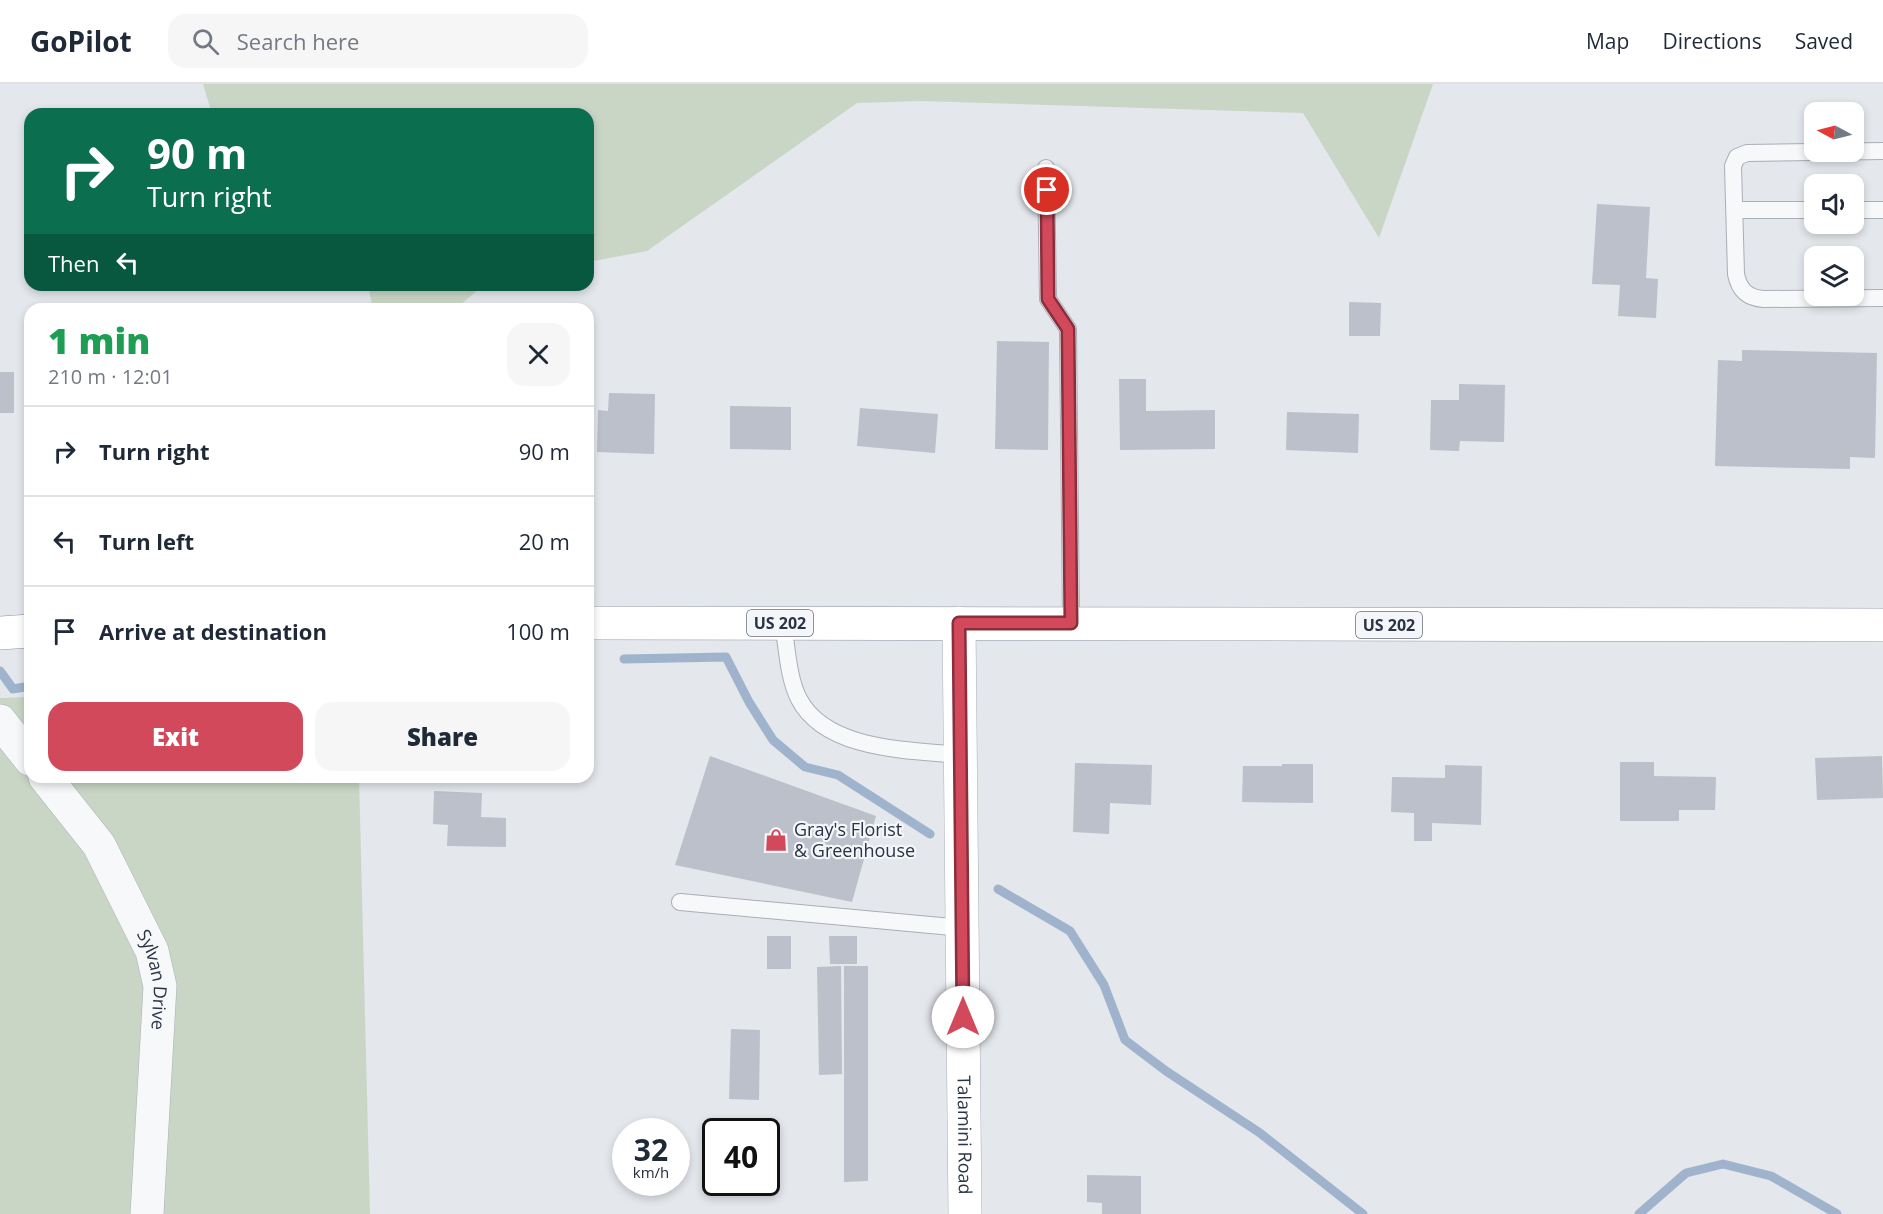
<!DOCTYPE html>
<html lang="en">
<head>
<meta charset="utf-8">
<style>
	body { margin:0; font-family:"Open Sans",sans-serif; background:#f6f6f7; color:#1f2937; height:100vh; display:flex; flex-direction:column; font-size:22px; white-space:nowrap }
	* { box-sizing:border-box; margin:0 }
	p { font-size:20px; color:#747a83 }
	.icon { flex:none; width:33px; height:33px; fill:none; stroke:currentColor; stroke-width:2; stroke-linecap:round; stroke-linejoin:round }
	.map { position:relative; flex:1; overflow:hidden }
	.drawer { position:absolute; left:24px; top:219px; width:570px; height:480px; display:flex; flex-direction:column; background:#fff; border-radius:18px; box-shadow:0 3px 9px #0003 }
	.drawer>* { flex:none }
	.guide { position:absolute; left:24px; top:24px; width:570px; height:183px; border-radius:18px; box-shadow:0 3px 9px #0003; background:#0b6e4f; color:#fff; overflow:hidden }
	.needle { width:39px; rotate:277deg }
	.fabs { position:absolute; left:1804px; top:18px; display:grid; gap:12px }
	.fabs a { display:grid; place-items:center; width:60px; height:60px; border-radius:12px; background:#fff; box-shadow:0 3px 9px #0003; font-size:30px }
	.speed { position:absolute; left:612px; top:1034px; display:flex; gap:12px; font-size:30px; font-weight:700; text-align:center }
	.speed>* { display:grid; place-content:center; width:78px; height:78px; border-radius:50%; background:#fff; box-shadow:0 3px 9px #0003; line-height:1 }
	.speed small { font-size:15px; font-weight:400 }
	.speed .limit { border:3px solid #111; border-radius:9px; background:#fff; color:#111 }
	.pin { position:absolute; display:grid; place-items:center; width:51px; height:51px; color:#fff; margin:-26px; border:3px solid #fff; border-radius:50%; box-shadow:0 2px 6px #0007 }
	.me { position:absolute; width:66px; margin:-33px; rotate:0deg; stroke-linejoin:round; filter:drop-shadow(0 0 4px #0008) }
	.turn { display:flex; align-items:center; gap:21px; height:126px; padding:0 24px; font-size:27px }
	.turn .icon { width:78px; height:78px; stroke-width:2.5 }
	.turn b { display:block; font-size:42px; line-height:51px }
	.then { display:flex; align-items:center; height:57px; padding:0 24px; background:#0003; gap:12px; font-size:22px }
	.round { display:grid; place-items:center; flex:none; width:63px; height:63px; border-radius:18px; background:#f6f6f7 }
	.head { display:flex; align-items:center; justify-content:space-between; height:102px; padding:0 24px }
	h1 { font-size:36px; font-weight:800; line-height:45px; color:#1e9e55 }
	.action { display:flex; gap:12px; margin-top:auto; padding:12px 24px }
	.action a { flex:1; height:69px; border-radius:18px; background:#d1495b; color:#fff; font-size:24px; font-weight:800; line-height:69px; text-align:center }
	.action a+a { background:#f6f6f7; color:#1f2937 }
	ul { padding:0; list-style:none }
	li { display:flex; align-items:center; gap:18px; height:90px; padding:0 24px; border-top:2px solid #e0e1e3 }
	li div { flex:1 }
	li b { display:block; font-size:22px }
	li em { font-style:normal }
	header { display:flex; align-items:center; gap:36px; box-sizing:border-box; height:84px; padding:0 30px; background:#fff; border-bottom:2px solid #e0e1e3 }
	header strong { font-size:28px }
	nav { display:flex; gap:33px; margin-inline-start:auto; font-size:21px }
	.search { width:420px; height:54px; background:#f6f6f7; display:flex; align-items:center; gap:15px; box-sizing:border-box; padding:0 21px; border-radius:18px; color:#747a83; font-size:22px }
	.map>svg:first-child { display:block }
	.green { fill:#c9d6c5 }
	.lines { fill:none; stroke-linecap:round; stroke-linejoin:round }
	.stream { stroke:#9fb4cc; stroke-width:9 }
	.building { fill:#bbc0ca }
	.lane-casing { stroke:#a9aeb7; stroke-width:18 }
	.street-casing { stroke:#a9aeb7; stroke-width:34 }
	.secondary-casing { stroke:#a9aeb7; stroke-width:34 }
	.highway-casing { stroke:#8b94a3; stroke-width:34 }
	.lane { stroke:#f7f8fa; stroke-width:16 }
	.street { stroke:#f7f8fa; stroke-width:33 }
	.secondary { stroke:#fff; stroke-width:33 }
	.highway { stroke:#fff; stroke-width:33 }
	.route-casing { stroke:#882f3b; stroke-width:15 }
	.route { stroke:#d1495b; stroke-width:10 }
	.labels { text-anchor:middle; stroke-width:4.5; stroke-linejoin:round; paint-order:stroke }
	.shield { fill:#f4f6f9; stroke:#676e7b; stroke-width:1.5 }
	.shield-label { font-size:16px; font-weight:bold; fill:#2b3445 }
	.poi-label { font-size:18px; fill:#2b3445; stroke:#f4f6f9; text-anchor:start }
	.street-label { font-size:18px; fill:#2b3445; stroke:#f4f6f9 }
</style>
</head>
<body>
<header>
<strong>GoPilot</strong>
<div class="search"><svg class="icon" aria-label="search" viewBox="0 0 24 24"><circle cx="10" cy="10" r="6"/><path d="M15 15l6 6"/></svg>Search here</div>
<nav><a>Map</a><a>Directions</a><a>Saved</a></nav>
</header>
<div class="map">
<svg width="1883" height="1130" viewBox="0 0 1883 1130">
	<rect width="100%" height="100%" fill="#e4e7ec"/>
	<!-- green -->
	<g class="green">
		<polygon points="203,0 1433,0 1379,154 1303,29 923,17 857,19 647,167 588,178 588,30 212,30"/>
		<polygon points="368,201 484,201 455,225 373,225"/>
		<polygon points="30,613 30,693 359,693 370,1130 0,1130 0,614"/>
	</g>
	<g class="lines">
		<!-- stream -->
		<g class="stream">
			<polyline points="624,575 726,573 749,618 773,656 805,683 838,691 930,750"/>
			<polyline points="0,587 13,605 30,602"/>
			<polyline points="998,805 1070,847 1104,901 1125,956 1166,987 1260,1049 1363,1130"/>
			<polyline points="1639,1130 1686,1089 1723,1080 1771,1092 1837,1130"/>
		</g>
	</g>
	<!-- building -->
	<g class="building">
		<polygon points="1597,120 1650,123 1646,194 1658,195 1656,234 1618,232 1620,201 1592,200"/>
		<polygon points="1349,218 1381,219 1380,252 1349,252"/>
		<polygon points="997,257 1049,258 1048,366 995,365"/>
		<polygon points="1742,266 1877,269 1875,374 1850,373 1850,385 1715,382 1718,276 1742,277"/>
		<rect x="0" y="288" width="14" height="41"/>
		<polygon points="1119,295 1146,295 1146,327 1215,326 1215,365 1120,366"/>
		<polygon points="1459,300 1505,301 1504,358 1460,357 1459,367 1430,366 1431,316 1459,316"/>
		<polygon points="609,309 655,310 654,370 597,368 598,326 608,327"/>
		<polygon points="730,322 791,323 791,366 730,365"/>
		<polygon points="860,324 938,330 935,369 857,362"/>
		<polygon points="1287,328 1359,330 1358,369 1286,366"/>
		<polygon points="710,672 876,732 852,818 675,781"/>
		<polygon points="1882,672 1883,714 1817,716 1815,674"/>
		<polygon points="1620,678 1654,678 1654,692 1716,693 1715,726 1679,726 1679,737 1620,737"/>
		<polygon points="1075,679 1152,681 1151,721 1110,719 1109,750 1073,748"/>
		<polygon points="1282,680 1313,680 1313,719 1242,718 1243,682 1282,682"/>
		<polygon points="1445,681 1482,682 1481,741 1432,739 1432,757 1414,757 1414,729 1391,728 1392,693 1445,694"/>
		<polygon points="434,707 482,709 481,733 506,734 506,763 447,762 448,741 433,740"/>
		<rect x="767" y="852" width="24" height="33"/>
		<polygon points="829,852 857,852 857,880 830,880"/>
		<polygon points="841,882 842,990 819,991 817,883"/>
		<polygon points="844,882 868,882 868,1097 844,1098"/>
		<polygon points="731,945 760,946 759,1016 729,1015"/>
		<polygon points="1087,1091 1141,1092 1141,1130 1102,1130 1102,1119 1087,1118"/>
	</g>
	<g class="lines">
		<!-- lane casing -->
		<g class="lane-casing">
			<g id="lane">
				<path d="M 1883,67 L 1747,69 L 1737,73 L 1733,82 L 1736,190 C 1739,206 1748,214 1764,215 L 1883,214"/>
				<polyline points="1046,84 1048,215 1068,245 1071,539"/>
				<polyline points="1735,126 1815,126"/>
				<polyline points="1854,126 1883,126"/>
				<path d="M 783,539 C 787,563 788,594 799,615 C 826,667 910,666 961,671"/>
				<polyline points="680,818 963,844"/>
			</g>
		</g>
		<!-- street casing -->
		<g class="street-casing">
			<g id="street">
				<polyline points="0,637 30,675"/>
				<path id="s1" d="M 45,693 L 99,761 L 152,867 L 160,902 L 147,1130"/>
			</g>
		</g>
		<!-- secondary casing -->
		<g class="secondary-casing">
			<g id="secondary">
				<path id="s2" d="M 959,539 L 965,1130"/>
			</g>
		</g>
		<!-- highway casing -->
		<g class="highway-casing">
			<g id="highway">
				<polyline points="588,539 1883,541"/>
				<polyline points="0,549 30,547"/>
			</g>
		</g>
		<!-- lane -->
		<use href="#lane" class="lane"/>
		<!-- street -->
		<use href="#street" class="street"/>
		<!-- secondary -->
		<use href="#secondary" class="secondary"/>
		<!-- highway -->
		<use href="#highway" class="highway"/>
	</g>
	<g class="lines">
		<!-- route casing -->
		<g class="route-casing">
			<polyline id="route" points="963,933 959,539 1071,539 1068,245 1048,215 1047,106"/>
		</g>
		<!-- route -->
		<use href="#route" class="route"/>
	</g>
	<!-- icons -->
	<defs>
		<g id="shop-bare" transform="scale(1.8)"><path d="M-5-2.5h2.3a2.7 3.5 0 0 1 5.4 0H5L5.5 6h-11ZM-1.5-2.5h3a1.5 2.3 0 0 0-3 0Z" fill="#d1495b" stroke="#f4f6f9" stroke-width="2.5" paint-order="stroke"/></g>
	</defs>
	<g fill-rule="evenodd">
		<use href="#shop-bare" x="776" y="756"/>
	</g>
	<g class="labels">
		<!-- shield labels -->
		<g class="shield">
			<rect x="747" y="526" width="66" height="26" rx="4.5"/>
			<rect x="1356" y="528" width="66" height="26" rx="4.5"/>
		</g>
		<g class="shield-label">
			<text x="780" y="545">US 202</text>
			<text x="1389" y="547">US 202</text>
		</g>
		<!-- poi labels -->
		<g class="poi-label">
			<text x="794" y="752">Gray's Florist<tspan x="794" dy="21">&amp; Greenhouse</tspan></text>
		</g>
		<!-- street labels -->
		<g class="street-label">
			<text dy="6" stroke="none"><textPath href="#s1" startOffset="234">Sylvan Drive</textPath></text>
			<text dy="6" stroke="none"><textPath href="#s2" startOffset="512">Talamini Road</textPath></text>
		</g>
	</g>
</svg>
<div class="fabs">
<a><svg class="needle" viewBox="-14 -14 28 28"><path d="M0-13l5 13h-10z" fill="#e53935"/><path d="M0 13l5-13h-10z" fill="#747a83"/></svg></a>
<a><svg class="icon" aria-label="sound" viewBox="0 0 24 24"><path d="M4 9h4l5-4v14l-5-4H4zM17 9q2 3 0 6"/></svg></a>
<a><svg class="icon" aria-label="layers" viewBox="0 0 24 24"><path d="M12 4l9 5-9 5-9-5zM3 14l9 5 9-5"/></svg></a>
</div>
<div class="speed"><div>32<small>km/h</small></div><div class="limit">40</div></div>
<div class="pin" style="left:1047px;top:106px;background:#d93025"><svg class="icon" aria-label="arrive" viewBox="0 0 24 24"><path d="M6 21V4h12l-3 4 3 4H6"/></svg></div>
<svg class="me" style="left:963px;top:933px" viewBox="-20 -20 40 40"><circle r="19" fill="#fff"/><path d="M0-13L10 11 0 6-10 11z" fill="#d1495b"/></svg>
<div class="guide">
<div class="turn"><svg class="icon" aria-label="right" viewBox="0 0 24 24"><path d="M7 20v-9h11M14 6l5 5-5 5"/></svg><div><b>90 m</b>Turn right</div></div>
<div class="then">Then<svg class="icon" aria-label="left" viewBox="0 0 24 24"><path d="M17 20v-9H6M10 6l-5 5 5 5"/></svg></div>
</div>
<section class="drawer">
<div class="head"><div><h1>1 min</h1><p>210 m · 12:01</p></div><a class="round"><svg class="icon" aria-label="close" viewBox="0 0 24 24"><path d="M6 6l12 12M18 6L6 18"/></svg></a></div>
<ul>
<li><svg class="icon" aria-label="right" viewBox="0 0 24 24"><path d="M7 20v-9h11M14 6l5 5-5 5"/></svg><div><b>Turn right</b></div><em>90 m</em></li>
<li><svg class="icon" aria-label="left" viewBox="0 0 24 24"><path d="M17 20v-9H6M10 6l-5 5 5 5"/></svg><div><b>Turn left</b></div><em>20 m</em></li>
<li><svg class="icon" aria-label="arrive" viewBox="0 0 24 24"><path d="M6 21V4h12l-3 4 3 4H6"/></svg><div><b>Arrive at destination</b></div><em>100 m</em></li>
</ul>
<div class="action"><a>Exit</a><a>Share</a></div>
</section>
</div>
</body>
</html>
